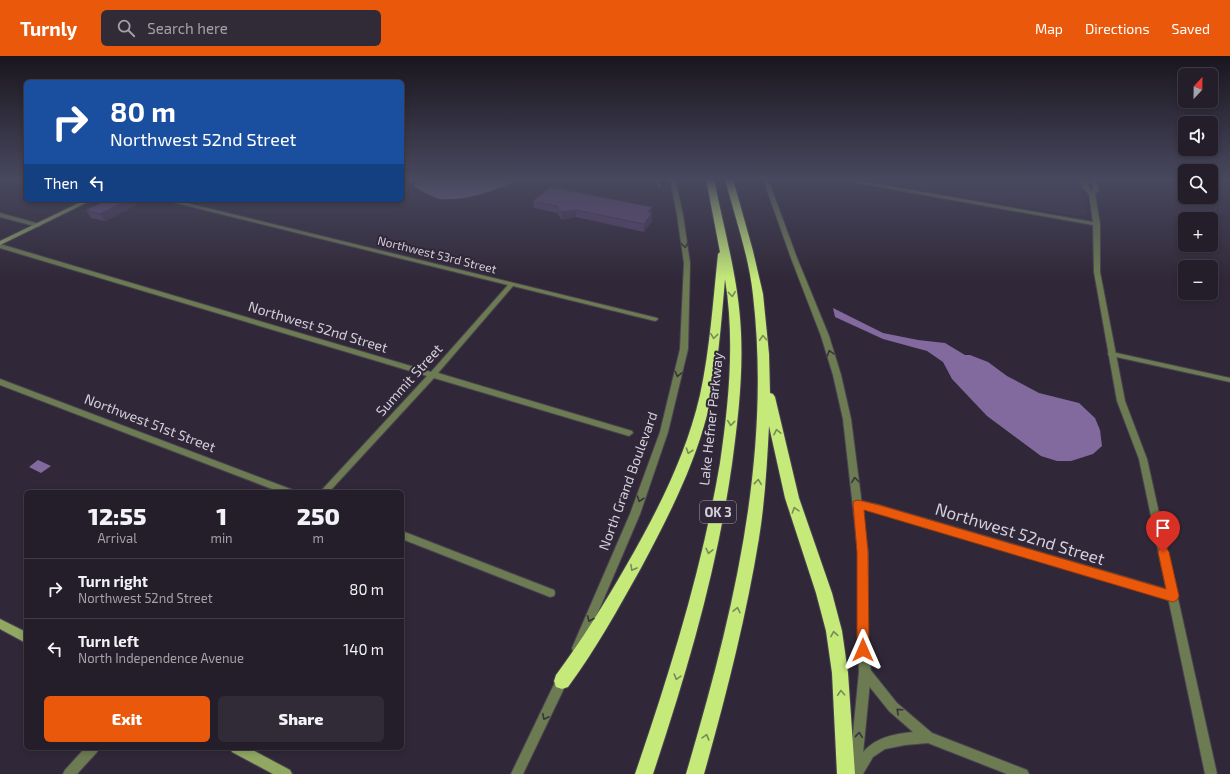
<!DOCTYPE html>
<html lang="en">
<head>
<meta charset="utf-8">
<style>
	body { margin:0; font-family:"Exo 2",sans-serif; background:#302b36; color:#f1f3f6; height:100vh; display:flex; flex-direction:column; font-size:15px; white-space:nowrap }
	* { box-sizing:border-box; margin:0 }
	p { font-size:13px; color:#a3a2a8 }
	.icon { flex:none; width:22px; height:22px; fill:none; stroke:currentColor; stroke-width:2; stroke-linecap:round; stroke-linejoin:round }
	.map { position:relative; flex:1; overflow:hidden }
	.drawer { position:absolute; left:24px; top:434px; width:380px; height:260px; display:flex; flex-direction:column; background:#241e2a; border-radius:6px; box-shadow:0 2px 6px #0003,0 0 0 1px #413c47 }
	.drawer>* { flex:none }
	.top-card { position:absolute; left:24px; top:24px; width:380px; height:122px; border-radius:6px; box-shadow:0 2px 6px #0003,0 0 0 1px #413c47; background:#1a4fa0; color:#fff; overflow:hidden }
	.needle { width:26px; rotate:22deg }
	.fabs { position:absolute; left:1178px; top:12px; display:grid; gap:8px }
	.fabs a { display:grid; place-items:center; width:40px; height:40px; border-radius:6px; background:#241e2a; box-shadow:0 2px 6px #0003,0 0 0 1px #413c47; font-size:20px }
	.pin { position:absolute; display:grid; place-items:center; width:34px; height:34px; color:#fff; margin:-41px -17px; border-radius:50% 50% 50% 0; rotate:-45deg; box-shadow:0 0 4px #0007 }
	.pin .icon { rotate:45deg }
	.me { position:absolute; width:44px; margin:-22px; rotate:0deg; stroke-linejoin:round; filter:drop-shadow(0 0 3px #0008) }
	.turn { display:flex; align-items:center; gap:14px; height:84px; padding:0 20px; font-size:18px }
	.turn .icon { width:52px; height:52px; stroke-width:2.5 }
	.turn b { display:block; font-size:28px; line-height:34px }
	.then { display:flex; align-items:center; height:38px; padding:0 20px; background:#0003; gap:8px; font-size:15px }
	.eta { display:flex; justify-content:space-evenly; align-items:center; height:68px; text-align:center }
	.eta b { font-size:24px; font-weight:800; line-height:28px }
	.action { display:flex; gap:8px; margin-top:auto; padding:8px 20px }
	.action a { flex:1; height:46px; border-radius:6px; background:#ea580c; color:#fff; font-size:16px; font-weight:800; line-height:46px; text-align:center }
	.action a+a { background:#302b36; color:#f1f3f6 }
	ul { padding:0; list-style:none }
	li { display:flex; align-items:center; gap:12px; height:60px; padding:0 20px; border-top:1px solid #413c47 }
	li div { flex:1 }
	li b { display:block; font-size:15px }
	li em { font-style:normal }
	header { display:flex; align-items:center; gap:24px; box-sizing:border-box; height:56px; padding:0 20px; background:#ea580c; color:#fff }
	header strong { font-size:19px }
	nav { display:flex; gap:22px; margin-inline-start:auto; font-size:14px }
	.search { width:280px; height:36px; background:#302b36; display:flex; align-items:center; gap:10px; box-sizing:border-box; padding:0 14px; border-radius:6px; color:#a3a2a8; font-size:15px }
	.map>svg:first-child { display:block }
	.built { fill:#392f45 }
	.water { fill:#82699e }
	.lines { fill:none; stroke-linecap:round; stroke-linejoin:round }
	.stream { stroke:#82699e; stroke-width:2.5 }
	.minor-casing { stroke:#4a4352; stroke-width:2 }
	.tertiary-casing { stroke:#4a4352; stroke-width:2 }
	.secondary-casing { stroke:#4a4352; stroke-width:2 }
	.motorway-casing { stroke:#4a4352; stroke-width:2 }
	.minor { fill:#6c7b51; fill-rule:evenodd }
	.tertiary { fill:#6c7b51; fill-rule:evenodd }
	.secondary { fill:#90a862; fill-rule:evenodd }
	.motorway { fill:#c5ea7a; fill-rule:evenodd }
	.wall { fill:#56406c }
	.shaded-wall { fill:#463458 }
	.building { fill:#644b7e; stroke:#463458 }
	.oneway { stroke:#39343c }
	.oneway2 { stroke:#7a8959 }
	.route { fill:#ea580c; stroke:#983908 }
	.labels { text-anchor:middle; stroke-width:4; stroke-linejoin:round; paint-order:stroke }
	.far-street-label { font-size:12px; fill:#d4cfda; stroke:#302838 }
	.shield { fill:#302838; stroke:#a39da9; stroke-width:1 }
	.shield-label { font-size:13px; font-weight:bold; fill:#d4cfda }
	.street-label { font-size:14px; fill:#d4cfda; stroke:#302838 }
	.near-street-label { font-size:17px; fill:#d4cfda; stroke:#302838 }
</style>
</head>
<body>
<header>
<strong>Turnly</strong>
<div class="search"><svg class="icon" aria-label="search" viewBox="0 0 24 24"><circle cx="10" cy="10" r="6"/><path d="M15 15l6 6"/></svg>Search here</div>
<nav><a>Map</a><a>Directions</a><a>Saved</a></nav>
</header>
<div class="map">
<svg width="1230" height="718" viewBox="0 0 1230 718">
	<rect width="100%" height="100%" fill="#302838"/>
	<!-- built -->
	<polygon class="built" points="856,123 1080,123 1087,159 1077,160"/>
	<!-- water -->
	<g class="water">
		<path d="M 419,123 L 517,123 C 513,125 510,128 506,129 C 487,138 460,145 440,143 C 433,142 419,133 413,130 Z"/>
		<polygon points="833,252 883,277 918,284 945,287 965,299 970,299 988,306 1007,320 1039,337 1079,347 1095,362 1100,374 1102,390 1093,398 1071,405 1057,405 1041,400 987,360 952,323 943,306 927,295 883,283 835,261"/>
		<polygon points="38,404 51,410 41,417 29,411"/>
	</g>
	<g class="lines">
		<!-- stream -->
		<polyline class="stream" points="657,123 659,130"/>
		<!-- minor casing -->
		<g class="minor-casing">
			<g id="minor">
				<polygon points="164,144 174,144 657,262 658,263 657,264 655,265 513,230 438,317 632,375 633,377 629,380 434,322 329,436 320,436 427,320 0,192 0,188 431,316 508,229"/>
				<polygon points="0,157 40,168 41,169 38,171 0,161"/>
				<polygon points="1109,296 1112,296 1230,322 1230,326 1112,300 1109,300 1108,298"/>
				<polygon points="0,323 293,434 294,436 280,436 0,329"/>
				<polygon points="858,444 879,449 1173,535 1177,537 1178,540 1177,543 1173,545 879,457 855,451 853,448 855,445"/>
				<polygon points="402,475 554,534 555,537 554,540 550,541 402,483"/>
				<path d="M 865,611 L 869,612 L 897,647 L 932,677 L 1027,714 L 1029,718 L 1007,718 L 928,687 L 905,689 L 885,693 L 873,701 L 863,718 L 850,718 C 863,687 881,679 913,676 L 889,655 L 861,620 L 859,616 L 861,612 Z"/>
				<polygon points="85,692 99,692 97,696 77,718 63,718 65,714"/>
			</g>
		</g>
		<!-- tertiary casing -->
		<g class="tertiary-casing">
			<g id="tertiary">
				<polygon points="670,123 675,123 683,159 690,207 688,293 668,376 640,458 581,596 577,597 573,596 572,592 630,458 660,376 680,293 684,207 677,159"/>
				<polygon points="763,123 768,123 797,202 829,280 841,319 851,363 868,496 868,595 871,616 861,718 849,718 859,616 858,595 858,496 843,363 833,319 821,280 791,202"/>
				<polygon points="835,123 849,123 1093,166 1089,138 1083,132 1082,123 1087,123 1089,132 1092,135 1093,134 1091,123 1096,123 1099,134 1095,138 1100,168 1100,216 1125,345 1147,403 1217,718 1205,718 1139,403 1117,345 1094,216 1093,169"/>
				<polygon points="563,617 567,618 569,622 523,718 511,718 559,618"/>
			</g>
		</g>
		<!-- secondary casing -->
		<g class="secondary-casing">
			<g id="secondary">
				<polygon points="85,144 92,144 0,189 0,185"/>
				<polygon points="0,563 26,576 26,587 0,573"/>
				<polygon points="230,692 249,692 290,714 292,718 273,718 232,696"/>
			</g>
		</g>
		<!-- motorway casing -->
		<g class="motorway-casing">
			<g id="motorway">
				<path d="M 706,123 L 714,123 C 724,174 739,225 741,277 C 743,320 738,364 732,408 C 717,514 687,616 653,718 L 635,718 C 670,616 702,513 720,407 C 729,346 735,284 725,223 C 721,269 718,314 707,359 C 693,413 667,463 641,512 C 618,553 596,593 568,631 L 562,633 L 556,631 L 554,625 L 556,619 C 582,584 604,548 626,510 C 657,456 686,400 700,339 C 710,293 713,245 718,198 L 720,196 Z"/>
				<path d="M 725,123 L 733,123 L 753,195 L 763,238 L 769,298 L 770,337 L 773,338 L 775,341 L 799,442 L 832,537 L 842,575 L 848,617 L 855,718 L 837,718 L 832,617 L 826,575 L 816,537 L 785,442 L 769,370 C 767,407 765,445 759,482 C 746,562 726,640 704,718 L 686,718 C 732,562 772,403 753,239 C 749,200 735,162 725,123 Z"/>
			</g>
		</g>
		<!-- minor -->
		<use href="#minor" class="minor"/>
		<!-- tertiary -->
		<use href="#tertiary" class="tertiary"/>
		<!-- secondary -->
		<use href="#secondary" class="secondary"/>
		<!-- motorway -->
		<use href="#motorway" class="motorway"/>
	</g>
	<!-- wall -->
	<g class="wall">
		<polygon points="107,144 133,144 136,149 105,165 91,162 86,154"/>
		<polygon points="533,145 651,157 652,165 644,176 576,161 562,164 557,157 534,152"/>
	</g>
	<!-- shaded-wall -->
	<g class="shaded-wall">
		<polygon points="128,144 133,144 136,149 105,165 100,158"/>
		<polygon points="652,151 652,165 644,176 644,168 648,156"/>
		<polygon points="576,154 576,161 562,164 561,156"/>
	</g>
	<!-- building -->
	<g class="building">
		<polygon points="550,131 652,151 648,156 652,157 644,168 576,154 561,156 557,150 533,145"/>
		<polygon points="107,144 128,144 100,158 86,154"/>
	</g>
	<!-- one-way arrows -->
	<defs><path id="oneway-chevron" d="M-2-3.5L2.5 0L-2 3.5" fill="none" stroke-width="1.6" stroke-linecap="round" stroke-linejoin="round"/></defs>
	<g class="oneway">
		<use href="#oneway-chevron" transform="translate(685 189) rotate(81)"/>
		<use href="#oneway-chevron" transform="translate(830 297) rotate(-107)"/>
		<use href="#oneway-chevron" transform="translate(678 318) rotate(104)"/>
		<use href="#oneway-chevron" transform="translate(855 424) rotate(-97)"/>
		<use href="#oneway-chevron" transform="translate(640 443) rotate(109)"/>
		<use href="#oneway-chevron" transform="translate(590 563) rotate(113)"/>
		<use href="#oneway-chevron" transform="translate(899 655) rotate(-138)"/>
		<use href="#oneway-chevron" transform="translate(545 661) rotate(116)"/>
		<use href="#oneway-chevron" transform="translate(859 679) rotate(-84)"/>
	</g>
	<g class="oneway2">
		<use href="#oneway-chevron" transform="translate(732 238) rotate(84)"/>
		<use href="#oneway-chevron" transform="translate(714 280) rotate(96)"/>
		<use href="#oneway-chevron" transform="translate(763 282) rotate(-93)"/>
		<use href="#oneway-chevron" transform="translate(731 367) rotate(96)"/>
		<use href="#oneway-chevron" transform="translate(777 376) rotate(-102)"/>
		<use href="#oneway-chevron" transform="translate(689 395) rotate(109)"/>
		<use href="#oneway-chevron" transform="translate(758 426) rotate(-84)"/>
		<use href="#oneway-chevron" transform="translate(795 454) rotate(-108)"/>
		<use href="#oneway-chevron" transform="translate(709 495) rotate(103)"/>
		<use href="#oneway-chevron" transform="translate(633 512) rotate(119)"/>
		<use href="#oneway-chevron" transform="translate(737 554) rotate(-77)"/>
		<use href="#oneway-chevron" transform="translate(834 578) rotate(-100)"/>
		<use href="#oneway-chevron" transform="translate(677 621) rotate(106)"/>
		<use href="#oneway-chevron" transform="translate(841 637) rotate(-93)"/>
		<use href="#oneway-chevron" transform="translate(706 681) rotate(-74)"/>
	</g>
	<!-- sky -->
	<linearGradient id="sky" x2="0" y2="1"><stop stop-color="#1a161f"/><stop offset="0.55" stop-color="#48485e"/><stop offset="1" stop-color="#48485e" stop-opacity="0"/></linearGradient>
	<rect width="1230" height="224" fill="url(#sky)"/>
	<!-- route -->
	<polygon class="route" points="858,444 879,449 1166,533 1158,496 1159,493 1163,491 1167,493 1169,496 1179,540 1177,544 1173,546 864,454 868,496 869,594 868,599 863,600 859,599 857,594 857,496 853,448 854,445"/>
	<g class="labels">
		<!-- far-street labels -->
		<g class="far-street-label">
			<text transform="translate(437 199) rotate(14)" y="4">Northwest 53rd Street</text>
		</g>
		<!-- shield labels -->
		<rect class="shield" x="700" y="445" width="36" height="22" rx="3"/>
		<g class="shield-label">
			<text x="718" y="461">OK 3</text>
		</g>
		<!-- street labels -->
		<g class="street-label">
			<text transform="translate(318 271) rotate(17)" y="5">Northwest 52nd Street</text>
			<text transform="translate(409 324) rotate(-48)" y="5">Summit Street</text>
			<text transform="translate(711 363) rotate(-84)" y="5">Lake Hefner Parkway</text>
			<text transform="translate(150 367) rotate(21)" y="5">Northwest 51st Street</text>
			<text transform="translate(628 425) rotate(-70)" y="5">North Grand Boulevard</text>
		</g>
		<!-- near-street labels -->
		<g class="near-street-label">
			<text transform="translate(1020 478) rotate(17)" y="6">Northwest 52nd Street</text>
		</g>
	</g>
</svg>
<div class="fabs">
<a><svg class="needle" viewBox="-14 -14 28 28"><path d="M0-13l5 13h-10z" fill="#e53935"/><path d="M0 13l5-13h-10z" fill="#a3a2a8"/></svg></a>
<a><svg class="icon" aria-label="sound" viewBox="0 0 24 24"><path d="M4 9h4l5-4v14l-5-4H4zM17 9q2 3 0 6"/></svg></a>
<a><svg class="icon" aria-label="search" viewBox="0 0 24 24"><circle cx="10" cy="10" r="6"/><path d="M15 15l6 6"/></svg></a>
<a>+</a>
<a>−</a>
</div>
<div class="pin" style="left:1163px;top:496px;background:#d93025"><svg class="icon" aria-label="arrive" viewBox="0 0 24 24"><path d="M6 21V4h12l-3 4 3 4H6"/></svg></div>
<svg class="me" style="left:863px;top:594px" viewBox="-20 -20 40 40"><path d="M0-17L14 15 0 8-14 15z" fill="#ea580c" stroke="#fff" stroke-width="4"/></svg>
<div class="top-card">
<div class="turn"><svg class="icon" aria-label="right" viewBox="0 0 24 24"><path d="M7 20v-9h11M14 6l5 5-5 5"/></svg><div><b>80 m</b>Northwest 52nd Street</div></div>
<div class="then">Then<svg class="icon" aria-label="left" viewBox="0 0 24 24"><path d="M17 20v-9H6M10 6l-5 5 5 5"/></svg></div>
</div>
<section class="drawer">
<div class="eta">
<div><b>12:55</b><p>Arrival</p></div>
<div><b>1</b><p>min</p></div>
<div><b>250</b><p>m</p></div>
</div>
<ul>
<li><svg class="icon" aria-label="right" viewBox="0 0 24 24"><path d="M7 20v-9h11M14 6l5 5-5 5"/></svg><div><b>Turn right</b><p>Northwest 52nd Street</p></div><em>80 m</em></li>
<li><svg class="icon" aria-label="left" viewBox="0 0 24 24"><path d="M17 20v-9H6M10 6l-5 5 5 5"/></svg><div><b>Turn left</b><p>North Independence Avenue</p></div><em>140 m</em></li>
</ul>
<div class="action"><a>Exit</a><a>Share</a></div>
</section>
</div>
</body>
</html>
